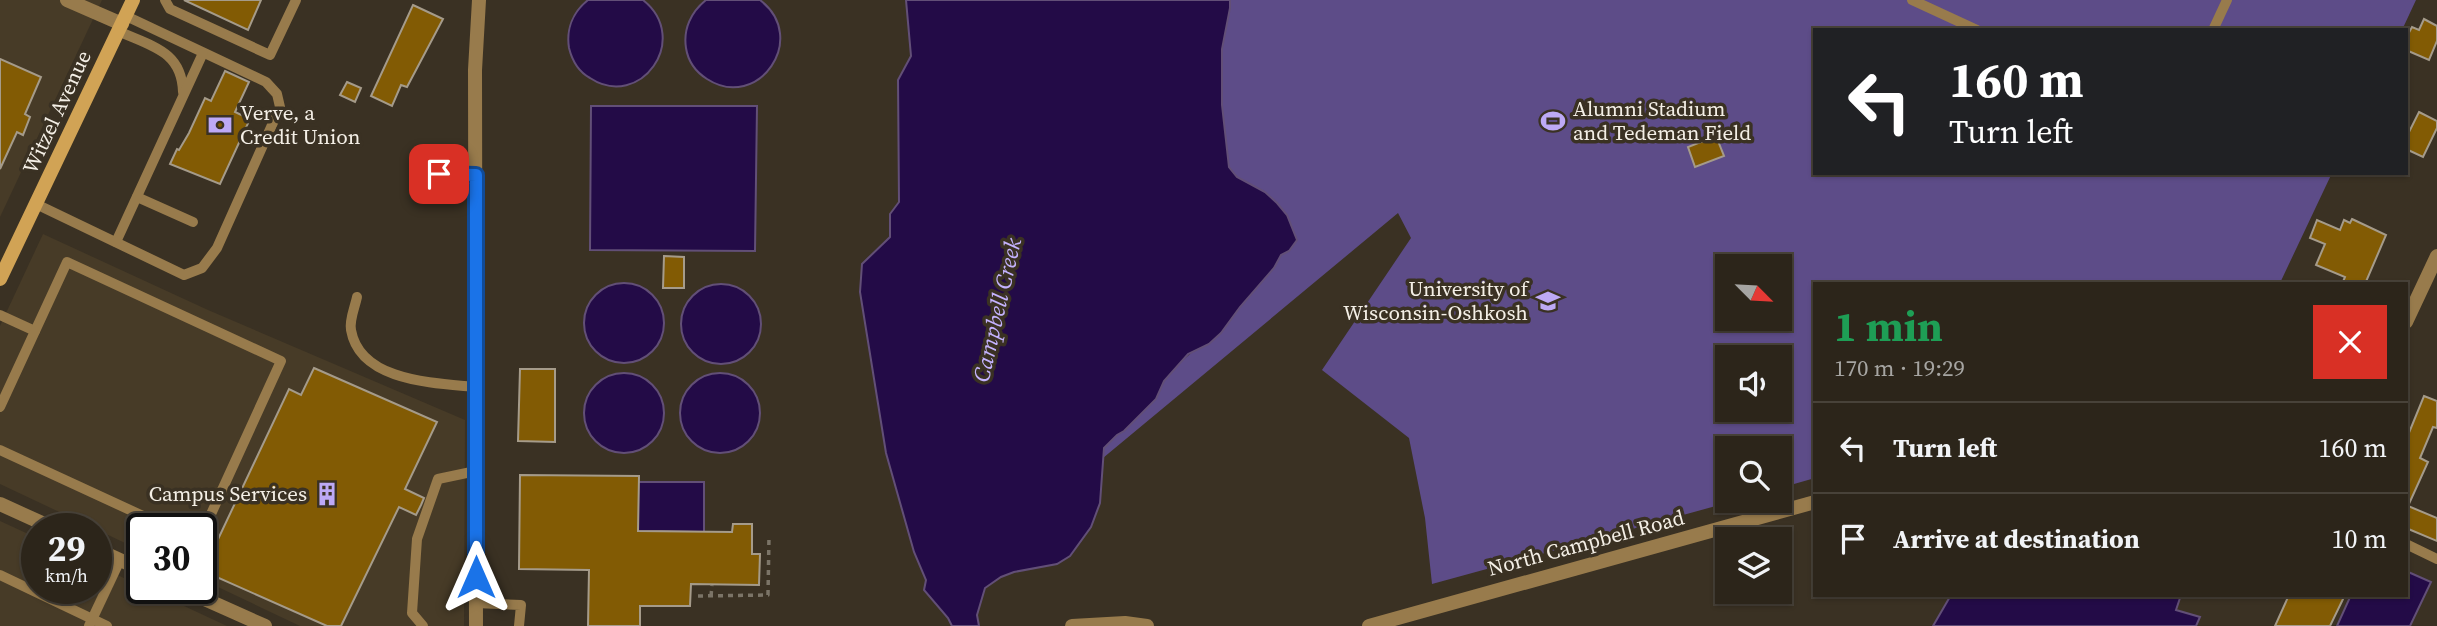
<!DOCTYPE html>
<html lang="en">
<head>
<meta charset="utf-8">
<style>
	body { margin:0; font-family:"Source Serif 4",serif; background:#383127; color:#f1f3f6; height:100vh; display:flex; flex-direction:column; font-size:26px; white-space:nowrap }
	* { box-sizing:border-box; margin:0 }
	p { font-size:23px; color:#a6a5a2 }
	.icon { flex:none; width:38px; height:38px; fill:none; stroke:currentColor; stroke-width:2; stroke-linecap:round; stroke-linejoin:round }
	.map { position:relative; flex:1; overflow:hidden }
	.sheet { position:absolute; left:1813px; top:282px; width:595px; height:315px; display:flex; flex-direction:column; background:#2c251a; border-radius:0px; box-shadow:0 2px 5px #0004,0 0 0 2px #484239 }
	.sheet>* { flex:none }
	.top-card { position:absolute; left:1813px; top:28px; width:595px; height:147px; border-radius:0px; box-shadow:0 2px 5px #0004,0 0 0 2px #484239; background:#202124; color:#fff; overflow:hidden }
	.needle { width:46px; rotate:114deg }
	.buttons { position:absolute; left:1715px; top:254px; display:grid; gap:14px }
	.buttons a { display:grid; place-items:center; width:77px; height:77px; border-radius:0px; background:#2c251a; box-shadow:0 2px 5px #0004,0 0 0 2px #484239; font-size:35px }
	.speed { position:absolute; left:21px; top:513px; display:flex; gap:14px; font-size:35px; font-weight:700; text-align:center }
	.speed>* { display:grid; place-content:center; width:91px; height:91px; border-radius:50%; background:#2c251a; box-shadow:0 2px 5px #0004,0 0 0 2px #484239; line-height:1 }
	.speed small { font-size:18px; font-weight:400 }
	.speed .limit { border:4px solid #111; border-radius:10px; background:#fff; color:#111 }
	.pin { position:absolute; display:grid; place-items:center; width:60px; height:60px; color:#fff; margin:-30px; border-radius:14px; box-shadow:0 4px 10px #0006 }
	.me { position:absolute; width:77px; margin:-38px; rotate:0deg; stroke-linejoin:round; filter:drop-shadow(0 0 5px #0008) }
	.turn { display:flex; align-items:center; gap:24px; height:147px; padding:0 21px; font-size:32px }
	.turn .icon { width:91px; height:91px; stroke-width:2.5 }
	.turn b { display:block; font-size:49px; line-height:60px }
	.round { display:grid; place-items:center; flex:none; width:74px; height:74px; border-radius:0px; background:#383127 }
	.headline { display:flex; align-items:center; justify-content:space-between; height:119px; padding:0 21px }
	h1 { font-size:42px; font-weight:700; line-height:52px; color:#1e9e55 }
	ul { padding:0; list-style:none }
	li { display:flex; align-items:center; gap:21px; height:91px; padding:0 21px; border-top:2px solid #484239 }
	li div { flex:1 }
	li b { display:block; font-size:26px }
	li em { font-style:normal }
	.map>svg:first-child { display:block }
	.built { fill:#473b27 }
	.green { fill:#5d4c88; fill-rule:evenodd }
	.water { fill:#230b47; stroke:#624f77; stroke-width:2 }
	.building { fill:#825b04; stroke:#a59b8a; stroke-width:2 }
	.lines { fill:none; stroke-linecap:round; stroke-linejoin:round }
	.path { stroke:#7b7467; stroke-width:3.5; stroke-dasharray:5 5; stroke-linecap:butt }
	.lane { stroke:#987b4c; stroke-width:10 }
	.street { stroke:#987b4c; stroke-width:14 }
	.secondary { stroke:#d1a355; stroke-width:14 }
	.route-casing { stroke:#114b97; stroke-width:18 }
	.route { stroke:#1a73e8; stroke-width:12 }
	.labels { text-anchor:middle; stroke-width:7; stroke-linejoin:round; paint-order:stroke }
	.poi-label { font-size:21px; fill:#f4efe6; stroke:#3a3123; text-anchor:start }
	.street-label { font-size:21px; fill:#f4efe6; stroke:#3a3123 }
	.water-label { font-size:23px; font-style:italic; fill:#c4b2fd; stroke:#3a3123 }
</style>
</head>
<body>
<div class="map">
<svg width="2437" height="626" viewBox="0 0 2437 626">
	<rect width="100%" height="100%" fill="#3a3123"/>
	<!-- built -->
	<g class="built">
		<polygon points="0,0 102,0 0,217"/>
		<polygon points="43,234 208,310 465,420 464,626 300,626 201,579 201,528 142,528 142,551 0,484 0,326"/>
		<polygon points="0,521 37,538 37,588 96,588 96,565 227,626 0,626"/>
	</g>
	<!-- green -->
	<path class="green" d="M 1230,0 L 2416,0 L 2402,30 L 1815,30 L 1815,173 L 2332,173 L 2280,283 L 1815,284 L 1815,478 L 1780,488 L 1780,448 L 1727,448 L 1727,500 L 1734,501 L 1432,584 L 1425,518 L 1409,438 L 1322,370 L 1411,238 L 1398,213 L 1103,458 L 1104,448 L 1117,435 L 1124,431 L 1155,399 L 1164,381 L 1176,366 L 1196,349 L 1251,295 L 1287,215 L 1265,192 L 1237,177 L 1229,167 L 1222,105 L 1222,49 L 1230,8 ZM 1727,266 L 1780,266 L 1780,318 L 1727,318 ZM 1727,357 L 1780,357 L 1780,410 L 1727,410 Z"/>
	<!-- water -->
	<g class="water">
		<path d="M 588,0 L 643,0 C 692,39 640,111 590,78 C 579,72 572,60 569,48 C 566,29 573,12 588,0 Z"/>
		<path d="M 706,0 L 760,0 C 810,38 758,112 707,79 C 696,72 688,61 686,48 C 683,29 691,12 706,0 Z"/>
		<polygon points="906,0 1230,0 1230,8 1222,49 1222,105 1229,167 1237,177 1265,192 1277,203 1287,215 1297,240 1289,251 1281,255 1274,268 1240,307 1221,333 1209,344 1188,354 1164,381 1156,399 1124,431 1117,435 1104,448 1100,503 1091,527 1070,556 1057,564 1014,572 1001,577 985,588 977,615 979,626 952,626 948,618 924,590 926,580 914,552 886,453 860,292 862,264 890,237 890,214 899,202 898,80 911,56"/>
		<polygon points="591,106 757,106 755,251 590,250"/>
		<circle cx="624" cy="323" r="40"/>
		<circle cx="721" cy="324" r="40"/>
		<circle cx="624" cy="413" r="40"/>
		<circle cx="720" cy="413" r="40"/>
		<polygon points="638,482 704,482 704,532 638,531"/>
		<polygon points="2406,571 2431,582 2410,626 2337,626 2351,595 2406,595"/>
		<polygon points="1951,595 2181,595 2176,610 2200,617 2196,626 1933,626"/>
	</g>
	<!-- building -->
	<g class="building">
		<polygon points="184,0 261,0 248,30"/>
		<polygon points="413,5 443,19 407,87 401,85 392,106 371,96"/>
		<polygon points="2424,19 2437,26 2437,41 2429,60 2406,50 2406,38 2412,27 2419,30"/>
		<polygon points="0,59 41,77 25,114 30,117 23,135 17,132 0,169"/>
		<polygon points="225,71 249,82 235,112 250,119 220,184 170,164 177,149 179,150 189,133 205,98 211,101"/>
		<polygon points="347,82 361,88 355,102 340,95"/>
		<polygon points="2419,112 2437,121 2437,128 2423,157 2406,149 2406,138"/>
		<polygon points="1716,136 1724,156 1695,167 1688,147"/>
		<polygon points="2352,219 2386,235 2365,284 2342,284 2345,277 2316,265 2325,244 2310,238 2317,220 2340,230 2344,220 2350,223"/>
		<polygon points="664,256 684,257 684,288 663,288"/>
		<polygon points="314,368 437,422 405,489 424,498 421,505 416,515 399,507 341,626 327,626 203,571 289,389 301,395"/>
		<polygon points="520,369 555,369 555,442 518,441"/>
		<polygon points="2424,396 2437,401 2437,428 2433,427 2420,458 2428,462 2408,506 2437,518 2437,541 2406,528 2406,440"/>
		<polygon points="520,475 639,476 638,531 732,532 733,524 752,524 752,554 760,554 759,585 691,584 690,606 640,606 640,626 588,626 589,570 519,569"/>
		<polygon points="2289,595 2345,595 2330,626 2275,626"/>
	</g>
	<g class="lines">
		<!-- path -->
		<g class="path">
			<polyline points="698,596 768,595 769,536"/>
			<polyline points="711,596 712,585"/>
		</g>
		<!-- lane -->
		<g class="lane">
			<polyline points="165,0 170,9 270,55 296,0"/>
			<polyline points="1912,0 1977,30"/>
			<polyline points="2213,30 2227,0"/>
			<path d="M 118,31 C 151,46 182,51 183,92"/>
			<polyline points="416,181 439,174 476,175"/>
			<polyline points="137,197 193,222"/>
			<polyline points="36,204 184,275 202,268 217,248 280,107 277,94 266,82 126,16"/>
			<polyline points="116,242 203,53"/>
			<path d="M 357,297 C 355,307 349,320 351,330 C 360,382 435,383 476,387"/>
			<polyline points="0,315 35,331"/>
			<polyline points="0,407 67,262 281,361 201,536"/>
			<polyline points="0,450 169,528"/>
			<polyline points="2406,544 2437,559"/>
			<polyline points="0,575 107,626"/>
			<polyline points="476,603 521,605 519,626"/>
			<polyline points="89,626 120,560"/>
			<polyline points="423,626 412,613 417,539 438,479 476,471"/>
		</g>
		<!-- street -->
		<g class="street">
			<polyline points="67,0 122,24"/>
			<polyline points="2406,322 2437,256"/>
			<polyline points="0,504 53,528"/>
			<polyline points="96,549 142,570"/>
			<polyline points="180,588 265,626"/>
			<polyline points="476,626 475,70 479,0"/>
			<polyline points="1072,626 1125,623 1147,626"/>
			<polyline points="1369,626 1815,502"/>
		</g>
		<!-- secondary -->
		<polyline class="secondary" points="0,279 133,0"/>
	</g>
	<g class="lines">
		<!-- route casing -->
		<g class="route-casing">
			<polyline id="route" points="439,174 476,175 476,577"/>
		</g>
		<!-- route -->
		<use href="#route" class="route"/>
	</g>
	<!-- icons -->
	<defs>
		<g id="stadium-bare" transform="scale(1.89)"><path d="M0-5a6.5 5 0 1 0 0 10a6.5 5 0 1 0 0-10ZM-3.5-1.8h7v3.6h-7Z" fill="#bda9f5" stroke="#3a3123" stroke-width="2.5" paint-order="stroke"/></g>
		<g id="bank-bare" transform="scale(1.89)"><path d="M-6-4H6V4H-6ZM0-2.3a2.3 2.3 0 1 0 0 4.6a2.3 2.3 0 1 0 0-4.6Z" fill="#bda9f5" stroke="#3a3123" stroke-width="2.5" paint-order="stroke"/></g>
		<g id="university-bare" transform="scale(1.89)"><path d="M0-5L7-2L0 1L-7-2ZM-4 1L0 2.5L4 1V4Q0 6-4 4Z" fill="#bda9f5" stroke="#3a3123" stroke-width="2.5" paint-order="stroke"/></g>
		<g id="building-bare" transform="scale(1.89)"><path d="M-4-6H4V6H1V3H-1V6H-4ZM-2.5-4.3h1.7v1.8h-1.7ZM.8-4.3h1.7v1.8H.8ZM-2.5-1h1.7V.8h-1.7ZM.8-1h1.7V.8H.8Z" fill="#bda9f5" stroke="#3a3123" stroke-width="2.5" paint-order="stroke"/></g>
	</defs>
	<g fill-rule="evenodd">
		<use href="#stadium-bare" x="1553" y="121"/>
		<use href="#bank-bare" x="220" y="125"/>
		<use href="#university-bare" x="1548" y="301"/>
		<use href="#building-bare" x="327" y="494"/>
	</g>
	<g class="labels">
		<!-- poi labels -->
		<g class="poi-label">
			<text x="1573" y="116">Alumni Stadium<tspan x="1573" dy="24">and Tedeman Field</tspan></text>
			<text x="240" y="120">Verve, a<tspan x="240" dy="24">Credit Union</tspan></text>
			<text x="1528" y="296" text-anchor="end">University of<tspan x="1528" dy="24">Wisconsin-Oshkosh</tspan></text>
			<text x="307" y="501" text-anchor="end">Campus Services</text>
		</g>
		<!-- street labels -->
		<g class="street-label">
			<text transform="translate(57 112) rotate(-65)" y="7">Witzel Avenue</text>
			<text transform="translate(1586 543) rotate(-15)" y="7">North Campbell Road</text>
		</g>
		<!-- water labels -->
		<g class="water-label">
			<text transform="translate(997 310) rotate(-77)" y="8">Campbell Creek</text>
		</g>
	</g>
</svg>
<div class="buttons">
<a><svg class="needle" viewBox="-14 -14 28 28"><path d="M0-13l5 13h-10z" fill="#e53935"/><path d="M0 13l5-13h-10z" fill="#a6a5a2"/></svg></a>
<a><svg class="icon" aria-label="sound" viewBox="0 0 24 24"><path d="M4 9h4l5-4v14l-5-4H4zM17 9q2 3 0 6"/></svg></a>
<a><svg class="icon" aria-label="search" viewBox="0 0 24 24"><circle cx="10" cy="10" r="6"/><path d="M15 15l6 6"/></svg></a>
<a><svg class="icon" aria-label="layers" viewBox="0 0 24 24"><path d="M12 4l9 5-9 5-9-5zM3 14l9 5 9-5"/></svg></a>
</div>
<div class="speed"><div>29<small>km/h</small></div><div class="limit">30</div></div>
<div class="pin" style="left:439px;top:174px;background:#d93025"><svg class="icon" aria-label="arrive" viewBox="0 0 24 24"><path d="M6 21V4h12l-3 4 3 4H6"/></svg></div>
<svg class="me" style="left:476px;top:577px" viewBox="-20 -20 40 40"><path d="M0-17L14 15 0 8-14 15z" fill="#1a73e8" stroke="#fff" stroke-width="4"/></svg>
<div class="top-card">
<div class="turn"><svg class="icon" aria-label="left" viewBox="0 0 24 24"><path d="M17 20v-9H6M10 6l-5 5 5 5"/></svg><div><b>160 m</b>Turn left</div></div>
</div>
<section class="sheet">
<div class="headline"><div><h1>1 min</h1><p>170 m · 19:29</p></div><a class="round" style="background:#d93025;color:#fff"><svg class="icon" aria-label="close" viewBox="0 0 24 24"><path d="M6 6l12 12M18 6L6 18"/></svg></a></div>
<ul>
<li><svg class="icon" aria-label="left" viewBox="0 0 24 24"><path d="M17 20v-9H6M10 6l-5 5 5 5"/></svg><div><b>Turn left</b></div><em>160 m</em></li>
<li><svg class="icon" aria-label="arrive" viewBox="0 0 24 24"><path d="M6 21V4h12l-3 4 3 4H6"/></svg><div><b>Arrive at destination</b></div><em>10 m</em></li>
</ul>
</section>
</div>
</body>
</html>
